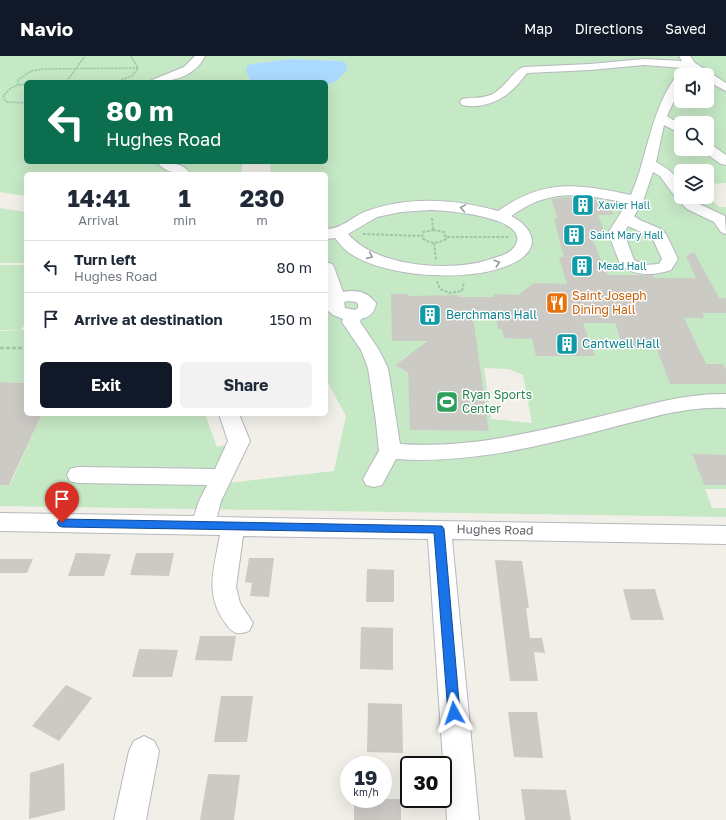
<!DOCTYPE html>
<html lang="en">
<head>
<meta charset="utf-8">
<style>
	body { margin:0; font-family:"Golos Text",sans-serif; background:#f2f2f3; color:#1f2937; height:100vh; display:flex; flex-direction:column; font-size:15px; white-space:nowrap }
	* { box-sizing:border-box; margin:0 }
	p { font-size:13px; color:#747a83 }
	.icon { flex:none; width:22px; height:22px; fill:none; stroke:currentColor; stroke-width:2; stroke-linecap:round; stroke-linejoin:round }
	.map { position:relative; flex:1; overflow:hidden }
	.drawer { position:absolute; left:24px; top:116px; width:304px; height:244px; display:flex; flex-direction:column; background:#fff; border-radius:6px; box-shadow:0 4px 16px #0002 }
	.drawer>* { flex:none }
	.guide { position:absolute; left:24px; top:24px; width:304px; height:84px; border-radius:6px; box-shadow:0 4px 16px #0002; background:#0b6e4f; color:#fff; overflow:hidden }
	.buttons { position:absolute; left:674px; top:12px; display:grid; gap:8px }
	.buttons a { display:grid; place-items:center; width:40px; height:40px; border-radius:6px; background:#fff; box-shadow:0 4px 16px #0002; font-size:20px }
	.speed { position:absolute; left:340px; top:700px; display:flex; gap:8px; font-size:20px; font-weight:700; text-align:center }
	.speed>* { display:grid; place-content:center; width:52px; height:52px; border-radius:50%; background:#fff; box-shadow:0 4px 16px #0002; line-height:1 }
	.speed small { font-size:10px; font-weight:400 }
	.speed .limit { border:2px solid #111; border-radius:6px; background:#fff; color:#111 }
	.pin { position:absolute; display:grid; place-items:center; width:34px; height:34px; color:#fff; margin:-41px -17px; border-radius:50% 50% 50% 0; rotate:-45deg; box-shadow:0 0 4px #0007 }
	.pin .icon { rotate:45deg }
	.me { position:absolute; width:44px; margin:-22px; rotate:355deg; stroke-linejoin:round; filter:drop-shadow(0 0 3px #0008) }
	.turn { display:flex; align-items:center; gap:14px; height:84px; padding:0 16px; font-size:18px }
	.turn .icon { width:52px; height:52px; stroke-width:2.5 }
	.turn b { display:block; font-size:28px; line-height:34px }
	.eta { display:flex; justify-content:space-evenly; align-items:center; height:68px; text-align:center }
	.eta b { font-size:24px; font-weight:700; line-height:28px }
	.cta { display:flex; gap:8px; margin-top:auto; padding:8px 16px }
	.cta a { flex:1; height:46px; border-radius:6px; background:#111827; color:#fff; font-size:16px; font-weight:700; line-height:46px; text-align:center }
	.cta a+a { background:#f2f2f3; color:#1f2937 }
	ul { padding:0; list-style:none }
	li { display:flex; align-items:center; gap:12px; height:52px; padding:0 16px; border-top:1px solid #e0e1e3 }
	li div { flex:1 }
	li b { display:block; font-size:15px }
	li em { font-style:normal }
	header { display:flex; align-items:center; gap:24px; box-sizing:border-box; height:56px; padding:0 20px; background:#111827; color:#fff }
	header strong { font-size:19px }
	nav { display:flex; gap:22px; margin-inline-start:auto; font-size:14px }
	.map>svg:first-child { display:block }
	.green { fill:#c5e8c5; fill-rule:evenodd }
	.water { fill:#aadaff }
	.building { fill:#cccac5 }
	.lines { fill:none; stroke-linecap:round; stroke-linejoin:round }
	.minor-casing { stroke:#b5b8bc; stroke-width:2 }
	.path-far2 { stroke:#9cc7a9; stroke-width:1.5; stroke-dasharray:2.5 1; stroke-linecap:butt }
	.path-far1 { stroke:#9cc7a9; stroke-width:2; stroke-dasharray:3 1.5; stroke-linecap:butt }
	.path { stroke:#9cc7a9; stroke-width:2.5; stroke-dasharray:4 2; stroke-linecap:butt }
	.minor { fill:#fff; fill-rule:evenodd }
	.oneway { stroke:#979a9d }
	.route { fill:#1a73e8; stroke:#114b97 }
	.labels { text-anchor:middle; stroke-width:3; stroke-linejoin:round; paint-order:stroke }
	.far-culture-label { font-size:10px; fill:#0d838f; stroke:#fff; text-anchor:start }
	.food-label { font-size:12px; fill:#c56008; stroke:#fff; text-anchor:start }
	.culture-label { font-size:12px; fill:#0d838f; stroke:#fff; text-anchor:start }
	.leisure-label { font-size:12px; fill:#27864d; stroke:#fff; text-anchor:start }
	.street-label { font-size:12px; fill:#5f6368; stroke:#fff }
</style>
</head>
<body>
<header>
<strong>Navio</strong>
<nav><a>Map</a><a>Directions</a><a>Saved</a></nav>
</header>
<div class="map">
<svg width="726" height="764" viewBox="0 0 726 764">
	<rect width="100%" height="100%" fill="#f1efe8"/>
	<!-- green -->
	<g class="green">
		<path d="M 0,0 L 726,0 L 726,127 L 707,128 L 707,115 L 681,115 L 681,141 L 707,141 L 707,139 L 719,151 L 726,151 L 726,313 L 723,308 L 662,307 L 670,328 L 726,328 L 726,399 L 692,399 L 704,429 L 726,429 L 726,433 L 705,433 L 712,452 L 726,452 L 726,461 L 0,450 L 0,429 L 10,429 L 42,358 L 205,358 L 217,391 L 249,384 L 228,427 L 334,415 L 346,360 L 326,323 L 326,118 L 271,118 L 270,110 L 271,106 L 326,106 L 326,29 L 337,25 L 341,5 L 291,3 L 252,8 L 247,18 L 252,26 L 26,26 L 26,106 L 244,106 L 242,109 L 242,118 L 26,118 L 26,140 L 0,136 ZM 681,19 L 707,19 L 707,45 L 681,45 ZM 681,67 L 707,67 L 707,93 L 681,93 ZM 620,279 L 692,279 L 698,291 ZM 409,298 L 478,299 L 489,375 L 411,374 L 408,317 L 395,309 ZM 484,312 L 508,313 L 523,319 L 532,367 L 491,363 Z"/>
		<polygon points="0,152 26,156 26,207 0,207"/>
		<polygon points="0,209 26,209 26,265 21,274 0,274"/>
		<polygon points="26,274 26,327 0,326 0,275"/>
	</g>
	<!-- water -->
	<polygon class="water" points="291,3 341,5 346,7 347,13 337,25 326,29 326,26 252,26 247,18 246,12 248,9 252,8"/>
	<!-- building -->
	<g class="building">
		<polygon points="567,141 607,145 614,159 598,159 605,177 590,177 607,219 653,219 654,222 696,222 686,200 694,196 719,242 726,242 726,257 702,257 704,262 684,262 706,308 723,308 726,313 726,328 670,328 656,291 623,291 615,267 583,267 595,300 536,300 532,283 504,282 502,273 498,273 496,261 473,261 489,375 410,374 408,317 395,309 428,285 392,285 391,238 408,238 408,240 458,239 458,241 494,241 494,238 518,239 534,227 567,228 559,201 564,201 554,163 558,163 551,143"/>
		<polygon points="0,326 26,327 26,358 42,358 9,429 0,429"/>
		<polygon points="692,398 726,399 726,429 704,429"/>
		<polygon points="76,497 111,498 104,520 68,520"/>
		<polygon points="136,497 174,497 169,520 130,519"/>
		<polygon points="249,502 274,502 269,541 250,540 252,527 245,526"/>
		<polygon points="0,503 33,503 27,517 0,517"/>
		<polygon points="495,504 522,505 529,552 526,552 530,582 542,582 545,597 534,596 538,625 510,625"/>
		<polygon points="367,513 394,514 394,546 366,546"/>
		<polygon points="623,533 655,533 664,564 631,564"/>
		<polygon points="361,571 393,572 393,614 360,613"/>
		<polygon points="200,580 236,580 232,605 195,604"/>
		<polygon points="139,593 178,594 172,621 132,621"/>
		<polygon points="66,629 92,642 59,685 32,670"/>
		<polygon points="221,640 253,640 247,686 214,686"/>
		<polygon points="368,647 402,648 403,697 367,696"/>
		<polygon points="508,656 537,656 543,702 514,701"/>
		<polygon points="64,707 65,754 29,763 30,717"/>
		<polygon points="208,718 240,719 234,764 200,764"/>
		<polygon points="521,733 566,734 571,764 525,764"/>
		<rect x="354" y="743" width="47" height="21"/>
	</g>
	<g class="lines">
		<!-- minor casing -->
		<g class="minor-casing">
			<g id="minor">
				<path d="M 195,0 L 205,0 C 195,21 172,26 150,26 L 152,24 L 184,11 Z"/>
				<path d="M 679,0 L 690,0 L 695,7 L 726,27 L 726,35 L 707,25 L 707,19 L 699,19 L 692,15 L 688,19 L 681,19 L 681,30 L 667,60 L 681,69 L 681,78 L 664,69 L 656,106 C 672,115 681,122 681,141 L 691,141 L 697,147 L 725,160 L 726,178 L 721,176 L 714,166 L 687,153 L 676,142 L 660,120 L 653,116 L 643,145 L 634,160 C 643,168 659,169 666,178 L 678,203 L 671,214 C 653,220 637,220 621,210 L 608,177 L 627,147 C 582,138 551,131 511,160 C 531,170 542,189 519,204 C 480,228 385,223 348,196 C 343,192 339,187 335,182 L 326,183 L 326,173 C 343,173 352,160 367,155 C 409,140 456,143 498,155 C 545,122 578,128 631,139 C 635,129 639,118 642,107 C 652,73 658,40 683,12 L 644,9 L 590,14 L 527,17 C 522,23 518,29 512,34 C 500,46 479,53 462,49 L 460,46 L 462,43 C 472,41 483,43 493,38 C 505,31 515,13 524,11 L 590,8 L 644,3 L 682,5 ZM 430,154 C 444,154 533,161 515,190 C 511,196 504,199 497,201 C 458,217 378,213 348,178 L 377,161 L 401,156 ZM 628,170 L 652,181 L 662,203 L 659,208 L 645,209 L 634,204 L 624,177 Z"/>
				<polygon points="707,88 712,89 726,99 726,109 721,108 702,95 701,93 707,93"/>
				<path d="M 157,106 C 170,106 183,107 191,118 C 178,118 165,117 157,106 Z"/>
				<path d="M 326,206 L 332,208 L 334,211 L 343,236 C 356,233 368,236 376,247 C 375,256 370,261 361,263 L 360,266 L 379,294 L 388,312 L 400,388 C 471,393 540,375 610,358 C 648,349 686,337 726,338 L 726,352 C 685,350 646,363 606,373 C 537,391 468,408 396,403 L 382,429 L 374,431 L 366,429 L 363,423 L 379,395 L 376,366 L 368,312 L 361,294 L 342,266 L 343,263 L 333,259 L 326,253 L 326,246 L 328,243 L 326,236 ZM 348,245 L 356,246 L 358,248 L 358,252 L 355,254 L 345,252 L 344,246 Z"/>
				<path d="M 219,358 L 239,358 L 250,385 L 221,445 L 217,461 L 726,470 L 726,488 L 452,483 L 479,764 L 447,764 L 428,483 L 243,480 L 236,531 L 240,547 L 253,567 L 249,575 C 238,579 233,578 226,568 C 204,538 214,513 220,479 L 0,475 L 0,457 L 194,460 L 199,445 L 207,429 L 78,427 L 70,425 L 67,419 L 70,413 L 78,411 L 215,413 L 228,385 Z"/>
				<polygon points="144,680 154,685 159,695 146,764 114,764 129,695 134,685"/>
			</g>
		</g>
		<!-- path-far2 -->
		<g class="path-far2">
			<polyline points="66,26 85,0"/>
			<polyline points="115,26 132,20 138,12"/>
			<polyline points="19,29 26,28"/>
			<polyline points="26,47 6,46 3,40 11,32 18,29 18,24 31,15 44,13 138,12 131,0"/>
		</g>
		<!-- path-far1 -->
		<g class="path-far1">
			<polyline points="432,162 433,174"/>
			<path d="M 433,174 L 444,176 L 446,183 C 438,188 430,188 422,182 L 423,176 Z"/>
			<polyline points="363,178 421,180"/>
			<polyline points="447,181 510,181"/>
			<polyline points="434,187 436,204"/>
			<polyline points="437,225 440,233 450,237 462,235 464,226"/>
		</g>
		<!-- path -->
		<polyline class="path" points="0,292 26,292"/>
		<!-- minor -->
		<use href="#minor" class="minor"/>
	</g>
	<!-- one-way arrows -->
	<defs><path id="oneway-chevron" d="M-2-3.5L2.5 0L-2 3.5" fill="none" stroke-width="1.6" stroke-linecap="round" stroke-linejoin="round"/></defs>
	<g class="oneway">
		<use href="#oneway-chevron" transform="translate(463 152) rotate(-170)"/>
		<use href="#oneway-chevron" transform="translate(370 200) rotate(24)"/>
		<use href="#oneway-chevron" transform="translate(497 207) rotate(-18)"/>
	</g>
	<!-- route -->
	<polygon class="route" points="62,463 442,470 444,473 460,657 459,661 454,663 450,661 448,657 434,477 62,471 59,470 57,467 59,464"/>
	<!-- icons -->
	<defs>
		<g id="building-square" transform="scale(1.15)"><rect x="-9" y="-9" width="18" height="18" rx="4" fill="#0f9aa8" stroke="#fff"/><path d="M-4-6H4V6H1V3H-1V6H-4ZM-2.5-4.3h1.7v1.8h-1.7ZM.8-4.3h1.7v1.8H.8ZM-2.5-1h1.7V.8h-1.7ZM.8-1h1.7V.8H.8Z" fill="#fff"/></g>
		<g id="restaurant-square" transform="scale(1.15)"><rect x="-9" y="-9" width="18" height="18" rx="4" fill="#e8710a" stroke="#fff"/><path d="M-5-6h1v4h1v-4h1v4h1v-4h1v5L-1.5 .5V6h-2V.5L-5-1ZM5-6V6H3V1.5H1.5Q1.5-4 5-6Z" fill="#fff"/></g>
		<g id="stadium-square" transform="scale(1.15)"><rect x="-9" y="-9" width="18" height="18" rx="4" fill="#2e9e5b" stroke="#fff"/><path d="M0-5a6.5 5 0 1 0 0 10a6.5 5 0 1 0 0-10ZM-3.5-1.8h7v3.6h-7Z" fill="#fff"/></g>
	</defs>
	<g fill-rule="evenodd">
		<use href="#building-square" x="583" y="149"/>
		<use href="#building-square" x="574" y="179"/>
		<use href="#building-square" x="582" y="210"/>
		<use href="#restaurant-square" x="557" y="247"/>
		<use href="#building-square" x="430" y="259"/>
		<use href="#building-square" x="567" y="288"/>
		<use href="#stadium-square" x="447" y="346"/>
	</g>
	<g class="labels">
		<!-- far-culture labels -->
		<g class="far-culture-label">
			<text x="598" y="153">Xavier Hall</text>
			<text x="590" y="183">Saint Mary Hall</text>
			<text x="598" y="214">Mead Hall</text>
		</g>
		<!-- food labels -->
		<g class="food-label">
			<text x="572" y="244">Saint Joseph<tspan x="572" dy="14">Dining Hall</tspan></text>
		</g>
		<!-- culture labels -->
		<g class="culture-label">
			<text x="446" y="263">Berchmans Hall</text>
			<text x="582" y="292">Cantwell Hall</text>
		</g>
		<!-- leisure labels -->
		<g class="leisure-label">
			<text x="462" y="343">Ryan Sports<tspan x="462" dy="14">Center</tspan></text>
		</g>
		<!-- street labels -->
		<g class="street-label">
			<text transform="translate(495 474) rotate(1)" y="4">Hughes Road</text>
		</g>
	</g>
</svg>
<div class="buttons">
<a><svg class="icon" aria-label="sound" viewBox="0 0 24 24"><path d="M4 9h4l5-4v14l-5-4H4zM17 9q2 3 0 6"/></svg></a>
<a><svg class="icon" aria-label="search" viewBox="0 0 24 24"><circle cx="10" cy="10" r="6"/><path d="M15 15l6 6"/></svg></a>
<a><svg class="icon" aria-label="layers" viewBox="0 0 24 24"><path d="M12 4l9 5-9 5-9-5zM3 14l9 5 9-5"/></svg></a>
</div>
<div class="speed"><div>19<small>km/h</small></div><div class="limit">30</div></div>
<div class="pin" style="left:62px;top:467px;background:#d93025"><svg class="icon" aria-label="arrive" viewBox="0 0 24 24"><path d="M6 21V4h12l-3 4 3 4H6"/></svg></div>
<svg class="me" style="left:454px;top:657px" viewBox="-20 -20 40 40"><path d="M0-17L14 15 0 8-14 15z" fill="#1a73e8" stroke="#fff" stroke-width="4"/></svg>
<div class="guide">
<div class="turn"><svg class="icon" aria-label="left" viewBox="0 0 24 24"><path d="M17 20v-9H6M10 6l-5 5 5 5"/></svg><div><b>80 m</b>Hughes Road</div></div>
</div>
<section class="drawer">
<div class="eta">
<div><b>14:41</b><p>Arrival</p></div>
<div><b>1</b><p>min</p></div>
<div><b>230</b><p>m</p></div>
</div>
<ul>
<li><svg class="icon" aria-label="left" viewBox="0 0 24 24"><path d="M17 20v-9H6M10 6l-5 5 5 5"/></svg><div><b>Turn left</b><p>Hughes Road</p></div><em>80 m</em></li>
<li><svg class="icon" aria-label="arrive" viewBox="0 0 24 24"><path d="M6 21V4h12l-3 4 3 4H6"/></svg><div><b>Arrive at destination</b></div><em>150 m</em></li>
</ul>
<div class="cta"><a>Exit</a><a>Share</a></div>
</section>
</div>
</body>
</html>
